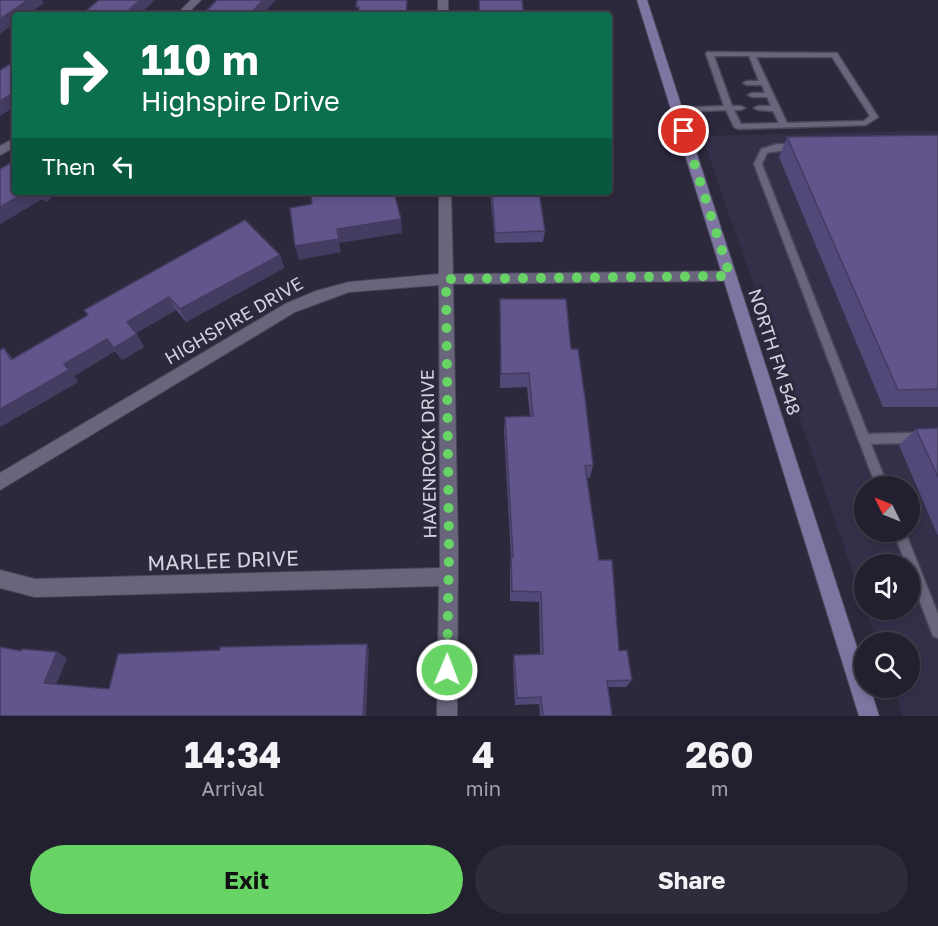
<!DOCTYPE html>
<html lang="en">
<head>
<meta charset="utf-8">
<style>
	body { margin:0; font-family:"Golos Text",sans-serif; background:#2e2c3a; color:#f1f3f6; height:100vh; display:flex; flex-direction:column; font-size:22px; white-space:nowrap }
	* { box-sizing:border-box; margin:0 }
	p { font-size:20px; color:#a2a2aa }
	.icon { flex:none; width:33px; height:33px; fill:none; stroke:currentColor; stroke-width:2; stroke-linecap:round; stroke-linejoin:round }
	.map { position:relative; height:716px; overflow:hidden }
	.panel { display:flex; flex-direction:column; background:#221f2e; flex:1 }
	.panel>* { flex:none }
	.top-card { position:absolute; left:12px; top:12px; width:600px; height:183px; border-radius:6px; box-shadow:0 3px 9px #0003,0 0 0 2px #3f3d4a; background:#0b6e4f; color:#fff; overflow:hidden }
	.needle { width:39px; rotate:313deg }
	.buttons { position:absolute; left:854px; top:476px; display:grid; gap:12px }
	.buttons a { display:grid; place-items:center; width:66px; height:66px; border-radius:50%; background:#221f2e; box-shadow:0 3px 9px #0003,0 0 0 2px #3f3d4a; font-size:30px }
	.pin { position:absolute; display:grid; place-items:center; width:51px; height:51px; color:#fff; margin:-26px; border:3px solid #fff; border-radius:50%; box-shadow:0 2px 6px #0007 }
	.me { position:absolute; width:66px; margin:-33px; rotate:1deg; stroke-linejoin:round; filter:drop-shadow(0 0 4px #0008) }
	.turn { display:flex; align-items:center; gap:21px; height:126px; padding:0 30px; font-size:27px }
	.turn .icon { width:78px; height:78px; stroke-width:2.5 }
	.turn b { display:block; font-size:42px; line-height:51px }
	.then { display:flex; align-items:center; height:57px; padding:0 30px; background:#0003; gap:12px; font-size:22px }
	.eta { display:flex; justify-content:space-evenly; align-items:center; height:102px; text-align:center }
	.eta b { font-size:36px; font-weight:700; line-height:42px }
	.cta { display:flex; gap:12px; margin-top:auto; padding:12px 30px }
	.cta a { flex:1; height:69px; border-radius:36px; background:#67d465; color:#111; font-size:24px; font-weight:700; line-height:69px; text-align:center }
	.cta a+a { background:#2e2c3a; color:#f1f3f6 }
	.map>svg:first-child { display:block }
	.built { fill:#35304a; fill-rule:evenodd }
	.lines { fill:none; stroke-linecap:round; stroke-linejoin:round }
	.lane-casing { stroke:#4a4758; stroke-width:3 }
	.street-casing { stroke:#4a4758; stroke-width:2 }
	.secondary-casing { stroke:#4a4758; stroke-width:2 }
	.lane { fill:#69657c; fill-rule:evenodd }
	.street { fill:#69657c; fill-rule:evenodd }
	.secondary { fill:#7e75a2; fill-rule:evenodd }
	.wall { fill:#534978 }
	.shaded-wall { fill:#443c61 }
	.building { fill:#61558b; stroke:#443c61; stroke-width:1.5 }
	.route { stroke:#67d465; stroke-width:10; stroke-dasharray:0 18 }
	.labels { text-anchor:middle; stroke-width:6; stroke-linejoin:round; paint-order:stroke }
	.street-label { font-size:18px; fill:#d4d2df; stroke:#2d293d }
	.near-street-label { font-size:21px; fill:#d4d2df; stroke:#2d293d }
</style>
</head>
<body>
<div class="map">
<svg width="938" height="716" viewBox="0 0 938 716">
	<rect width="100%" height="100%" fill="#2d293d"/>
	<!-- built -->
	<path class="built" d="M 938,131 L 938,716 L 903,716 L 893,687 L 909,687 L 909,642 L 877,642 L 866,609 L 909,609 L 909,564 L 864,564 L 864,604 L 702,136 ZM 864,486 L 909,486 L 909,531 L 864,531 Z"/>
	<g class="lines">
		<!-- lane casing -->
		<g class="lane-casing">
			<g id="lane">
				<path d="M 707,52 L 837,53 L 878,117 L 866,125 L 738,129 L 734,127 L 726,110 L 674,112 L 673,110 L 677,108 L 724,106 L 706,54 ZM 714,56 L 749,56 L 759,81 L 747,81 L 743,83 L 747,85 L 762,85 L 765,93 L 752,93 L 748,95 L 752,97 L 767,97 L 771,106 L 758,106 L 754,108 L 758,110 L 773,111 L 779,123 L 741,124 L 734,110 L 741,110 L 745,108 L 741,106 L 732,106 ZM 756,57 L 832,57 L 870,116 L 864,121 L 787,123 Z"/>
				<path d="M 777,144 L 796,144 L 800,147 C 793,152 777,150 767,153 L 762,164 L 868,434 L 938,432 L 938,442 L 871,444 L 888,486 L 876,486 L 754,164 L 761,149 Z"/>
				<polygon points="893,531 905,531 938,614 938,638 933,636 909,573 909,564 906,564"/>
			</g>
		</g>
		<!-- street casing -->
		<g class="street-casing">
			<g id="street">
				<polygon points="191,0 201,0 186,15 176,15"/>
				<rect x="438" y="0" width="10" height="15"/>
				<polygon points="15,138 15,147 0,155 0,146"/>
				<polygon points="439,192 451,192 453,274 730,271 737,276 730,281 453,284 458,550 457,716 437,716 439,586 35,597 0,588 0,570 35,579 440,568 439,285 349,292 295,312 0,490 0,473 285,304 316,291 349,282 439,274"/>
			</g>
		</g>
		<!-- secondary casing -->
		<g class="secondary-casing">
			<polygon id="secondary" points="637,0 647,0 864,669 864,687 870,687 879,716 859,716"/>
		</g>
		<!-- lane -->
		<use href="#lane" class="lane"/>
		<!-- street -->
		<use href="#street" class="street"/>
		<!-- secondary -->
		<use href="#secondary" class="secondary"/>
	</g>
	<!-- wall -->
	<g class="wall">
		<polygon points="938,135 938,407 883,407 779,157 787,137"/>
		<polygon points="0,169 15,192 59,192 46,202 42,199 0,224"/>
		<polygon points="490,192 539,192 545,231 543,242 495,243"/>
		<polygon points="280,255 284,268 186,322 176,310 136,333 144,347 122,360 115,351 74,376 78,382 0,427 4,348 13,359"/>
		<polygon points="500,299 571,349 593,465 590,478 587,478 599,560 619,651 632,680 626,687 608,687 612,716 540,716 539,704 515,705 513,663 514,655 540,654 539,602 510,601 510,568 511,558 504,431 505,417 530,416 527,387 500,388"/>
		<polygon points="938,428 938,536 899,445 916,429"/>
	</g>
	<!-- shaded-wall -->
	<g class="shaded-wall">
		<polygon points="28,0 42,0 44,3 27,15 15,15 15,23 0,34 0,19"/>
		<polygon points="140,0 155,0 139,15 123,15"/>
		<polygon points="263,0 276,0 262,15 251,15 251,13"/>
		<polygon points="15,92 15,107 0,116 0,101"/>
		<polygon points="26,192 38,192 42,199 0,224 0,207"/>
		<polygon points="39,192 59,192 46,202"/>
		<polygon points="401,219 402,233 339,243 341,252 299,260 295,246 337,229"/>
		<polygon points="280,255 284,268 186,322 180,309"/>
		<polygon points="169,297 176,310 134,334 127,322"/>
		<polygon points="137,334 144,347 122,360 114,348"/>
		<polygon points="107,339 115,351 74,376 78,382 0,427 0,409 64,364"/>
		<polygon points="367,644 369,650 366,716 363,716"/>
		<polygon points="57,652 67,658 55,688 44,683"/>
	</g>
	<!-- building -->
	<g class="building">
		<polygon points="0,0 28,0 0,19"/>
		<polygon points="99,0 140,0 123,15 81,15"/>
		<polygon points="217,0 263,0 251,13 256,14 255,15 202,15"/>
		<polygon points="357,0 407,0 406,15 358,15 359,7 356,7"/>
		<polygon points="479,0 522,0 524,15 480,15"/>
		<polygon points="15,61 15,92 0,101 0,70"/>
		<polygon points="938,135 938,389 898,390 787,137"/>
		<polygon points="15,160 15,192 26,192 0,207 0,169"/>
		<polygon points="337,192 394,192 401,219 337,229 339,239 295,246 290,208 312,204 311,196"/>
		<polygon points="492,192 539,192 545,231 495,233"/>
		<polygon points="245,220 280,255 180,309 169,297 127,322 137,334 114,348 107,339 64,364 69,370 0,409 0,350 4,348 11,360 88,315 84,310"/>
		<polygon points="500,299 566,299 571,349 578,349 585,398 593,465 585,466 599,560 612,560 619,651 627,650 632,680 607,681 612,716 543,716 541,697 517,698 514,655 543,654 541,592 512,591 511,557 513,557 505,417 533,416 529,373 501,374"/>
		<polygon points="938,428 938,477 916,429"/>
		<polygon points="367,644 363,716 0,716 0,647 21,651 22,649 57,652 44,683 109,689 118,654 220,650 220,647"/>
	</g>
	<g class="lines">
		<!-- route -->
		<polyline class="route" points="447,670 449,550 446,279 730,276 684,131"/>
	</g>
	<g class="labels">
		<!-- street labels -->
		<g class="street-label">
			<text transform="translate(234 321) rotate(-30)" y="6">HIGHSPIRE DRIVE</text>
			<text transform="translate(774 352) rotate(72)" y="6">NORTH FM 548</text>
			<text transform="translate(429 454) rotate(-91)" y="6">HAVENROCK DRIVE</text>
		</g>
		<!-- near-street labels -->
		<g class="near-street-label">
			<text transform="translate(223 561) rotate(-2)" y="7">MARLEE DRIVE</text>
		</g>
	</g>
</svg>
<div class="buttons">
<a><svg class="needle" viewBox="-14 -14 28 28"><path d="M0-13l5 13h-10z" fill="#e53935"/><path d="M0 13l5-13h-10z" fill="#a2a2aa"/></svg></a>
<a><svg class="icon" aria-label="sound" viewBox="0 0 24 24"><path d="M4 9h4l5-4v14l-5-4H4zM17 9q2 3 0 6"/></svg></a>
<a><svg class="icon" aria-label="search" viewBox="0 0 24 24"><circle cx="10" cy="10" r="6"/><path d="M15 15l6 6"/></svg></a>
</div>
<div class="pin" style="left:684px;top:131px;background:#d93025"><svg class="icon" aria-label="arrive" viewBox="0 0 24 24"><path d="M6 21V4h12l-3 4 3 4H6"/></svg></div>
<svg class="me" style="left:447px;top:670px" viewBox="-20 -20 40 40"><circle r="17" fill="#67d465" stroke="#fff" stroke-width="3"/><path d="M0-11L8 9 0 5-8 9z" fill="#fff"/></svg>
<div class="top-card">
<div class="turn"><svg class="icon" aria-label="right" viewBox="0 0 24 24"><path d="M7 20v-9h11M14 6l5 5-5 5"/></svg><div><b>110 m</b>Highspire Drive</div></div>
<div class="then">Then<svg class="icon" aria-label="left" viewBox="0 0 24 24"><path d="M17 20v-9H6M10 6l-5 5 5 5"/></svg></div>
</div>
</div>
<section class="panel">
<div class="eta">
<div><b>14:34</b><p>Arrival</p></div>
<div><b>4</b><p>min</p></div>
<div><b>260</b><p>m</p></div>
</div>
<div class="cta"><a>Exit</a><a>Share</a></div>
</section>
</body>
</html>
